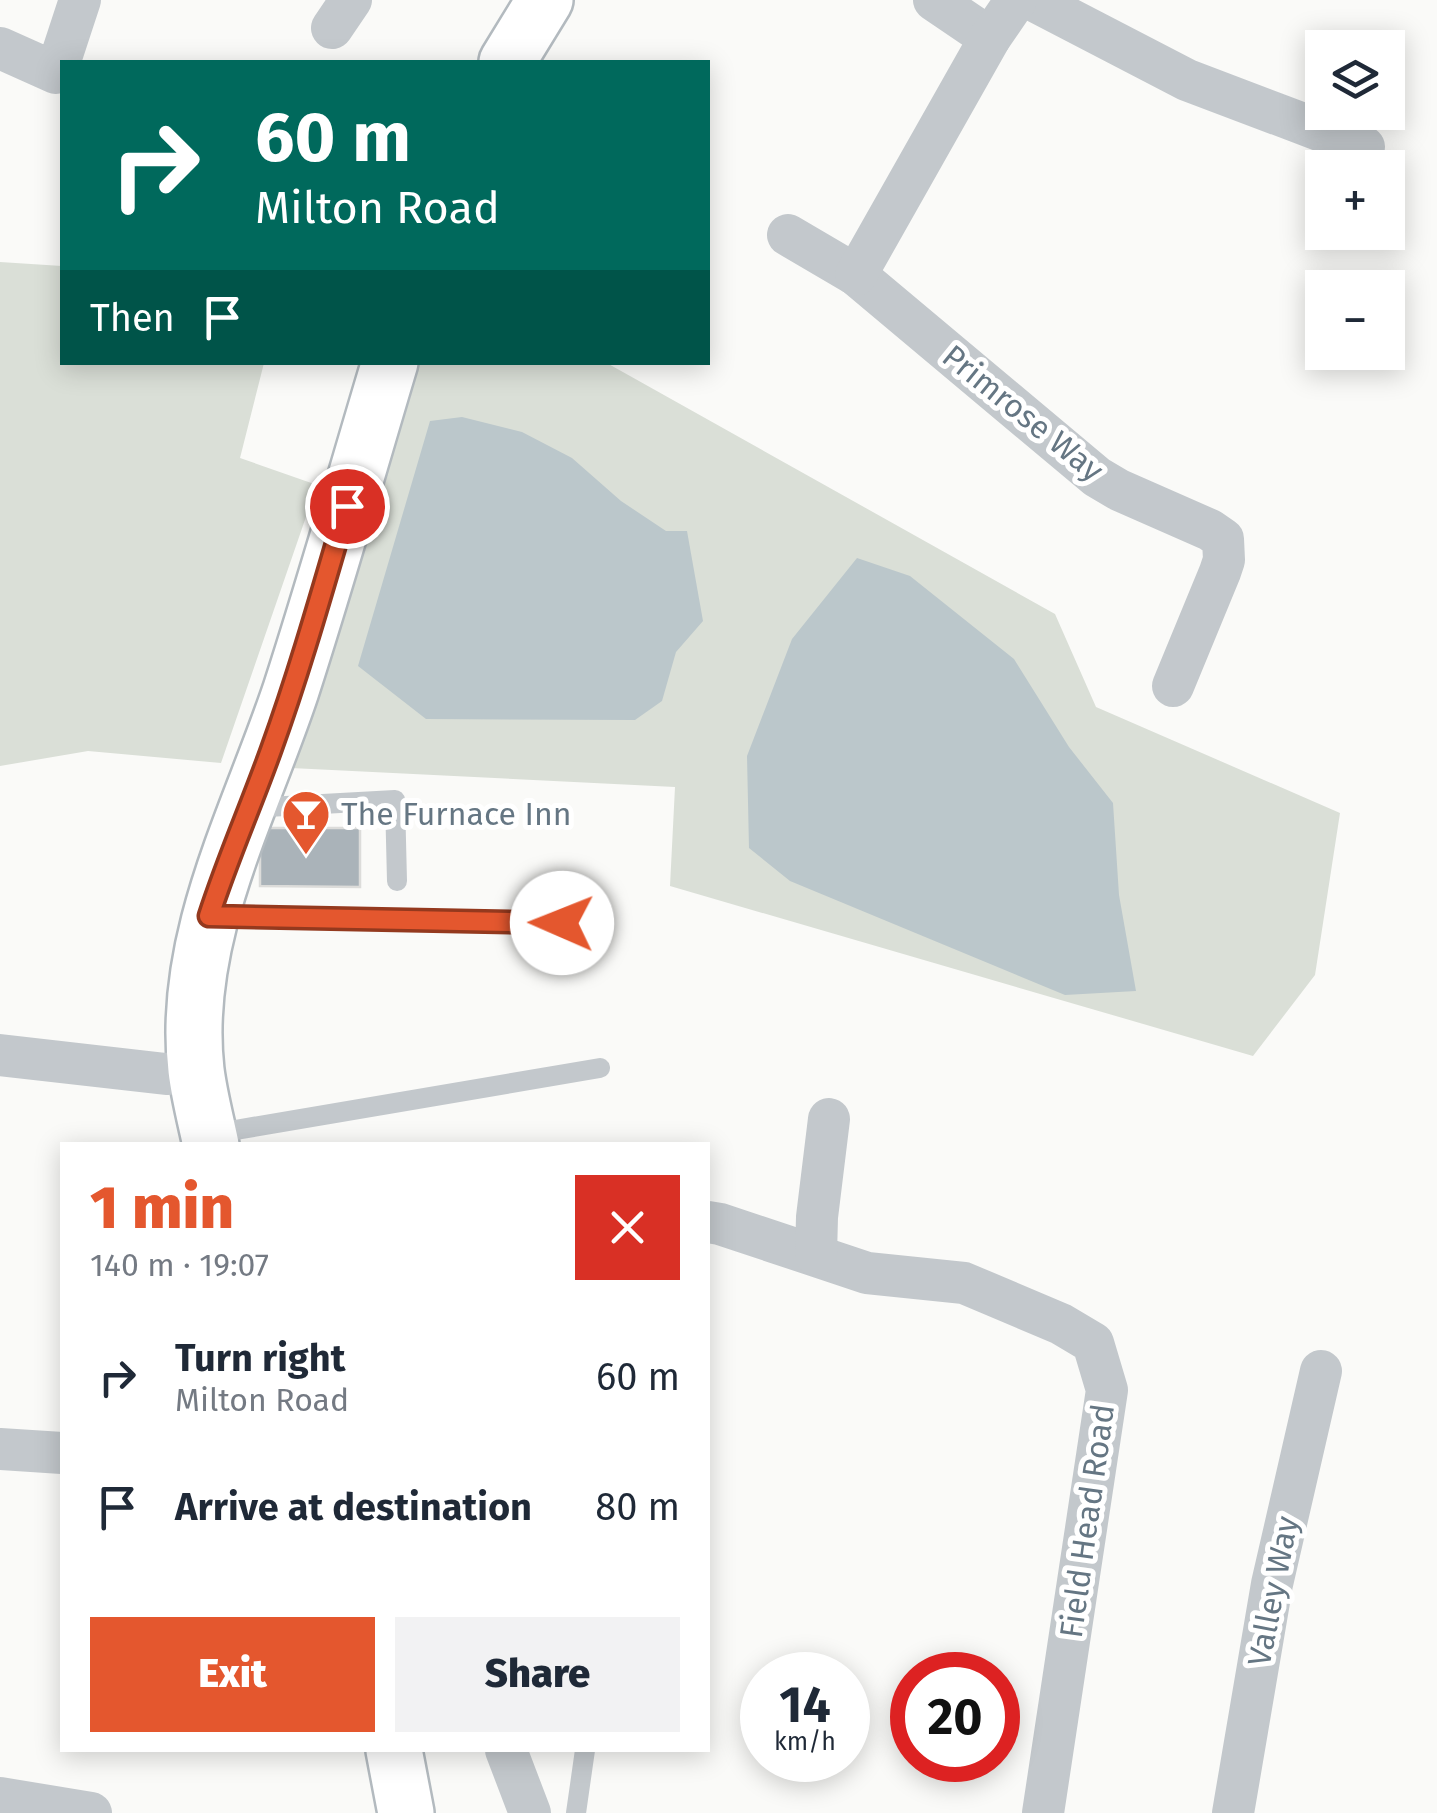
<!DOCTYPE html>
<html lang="en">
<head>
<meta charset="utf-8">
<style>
	body { margin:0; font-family:"Fira Sans",sans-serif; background:#f2f2f3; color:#1f2937; height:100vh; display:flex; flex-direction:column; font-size:38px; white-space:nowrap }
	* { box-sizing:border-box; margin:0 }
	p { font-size:32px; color:#747a83 }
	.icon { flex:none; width:55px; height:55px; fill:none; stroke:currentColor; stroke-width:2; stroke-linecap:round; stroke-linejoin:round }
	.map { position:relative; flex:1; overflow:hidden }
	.details { position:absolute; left:60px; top:1142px; width:650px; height:610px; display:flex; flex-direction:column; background:#fff; border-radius:0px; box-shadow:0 5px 25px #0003 }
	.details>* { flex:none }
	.guide { position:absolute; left:60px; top:60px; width:650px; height:305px; border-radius:0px; box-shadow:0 5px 25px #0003; background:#00695c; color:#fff; overflow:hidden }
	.buttons { position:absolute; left:1305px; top:30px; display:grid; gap:20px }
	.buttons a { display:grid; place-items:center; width:100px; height:100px; border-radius:0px; background:#fff; box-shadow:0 5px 25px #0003; font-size:50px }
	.speed { position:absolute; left:740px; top:1652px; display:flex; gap:20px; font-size:50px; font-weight:700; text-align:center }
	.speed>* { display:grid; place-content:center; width:130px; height:130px; border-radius:50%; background:#fff; box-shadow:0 5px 25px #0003; line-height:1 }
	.speed small { font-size:25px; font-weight:400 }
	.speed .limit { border:15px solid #d22; background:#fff; color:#111 }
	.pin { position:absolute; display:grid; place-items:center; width:85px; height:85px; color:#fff; margin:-42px; border:5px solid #fff; border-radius:50%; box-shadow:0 2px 10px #0007 }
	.me { position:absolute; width:110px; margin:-55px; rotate:271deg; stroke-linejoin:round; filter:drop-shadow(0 0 8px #0008) }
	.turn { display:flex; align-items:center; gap:35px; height:210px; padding:0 30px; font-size:45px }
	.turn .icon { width:130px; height:130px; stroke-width:2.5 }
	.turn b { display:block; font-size:70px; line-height:85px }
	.then { display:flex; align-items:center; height:95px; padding:0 30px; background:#0003; gap:20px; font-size:38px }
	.round { display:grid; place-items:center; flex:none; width:105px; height:105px; border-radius:0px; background:#f2f2f3 }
	.headline { display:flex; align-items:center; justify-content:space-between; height:170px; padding:0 30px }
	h1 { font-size:60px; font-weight:800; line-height:75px; color:#e4572e }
	.button { display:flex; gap:20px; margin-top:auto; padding:20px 30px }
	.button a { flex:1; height:115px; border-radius:0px; background:#e4572e; color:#fff; font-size:40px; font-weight:800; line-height:115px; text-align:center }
	.button a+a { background:#f2f2f3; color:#1f2937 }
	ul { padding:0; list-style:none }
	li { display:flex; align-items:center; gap:30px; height:130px; padding:0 30px }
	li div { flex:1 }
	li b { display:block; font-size:38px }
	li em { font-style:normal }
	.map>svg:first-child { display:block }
	.green { fill:#dadfd7 }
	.water { fill:#bbc7cb }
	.building { fill:#aab3b9; stroke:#dcdcda; stroke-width:2.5 }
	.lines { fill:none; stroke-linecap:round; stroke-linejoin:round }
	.secondary-casing { stroke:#b3babf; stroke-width:60 }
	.lane { stroke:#c3c8cc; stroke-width:20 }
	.street { stroke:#c3c8cc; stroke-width:42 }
	.secondary { stroke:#fff; stroke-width:55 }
	.route-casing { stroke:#94391e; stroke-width:25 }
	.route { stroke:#e4572e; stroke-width:18 }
	.labels { text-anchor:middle; stroke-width:10; stroke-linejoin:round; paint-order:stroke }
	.street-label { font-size:32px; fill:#657683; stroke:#fff }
	.poi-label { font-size:32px; fill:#657683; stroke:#fff; text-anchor:start }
</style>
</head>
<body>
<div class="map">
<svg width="1437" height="1813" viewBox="0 0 1437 1813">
	<rect width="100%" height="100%" fill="#fafaf8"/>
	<!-- green -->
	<g class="green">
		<polygon points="0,262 62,266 62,362 264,363 240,458 317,485 221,763 88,751 0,766"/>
		<polygon points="605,362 1055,614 1096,707 1340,813 1315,975 1253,1056 670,886 675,787 291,768 412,363"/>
	</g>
	<!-- water -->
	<g class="water">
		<polygon points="462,417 522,432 572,458 621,501 666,531 687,531 703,621 676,652 662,701 635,720 426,719 358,666 430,421"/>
		<polygon points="857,558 910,576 1014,659 1069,747 1113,803 1119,895 1136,991 1065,995 790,881 749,848 747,756 792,639"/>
	</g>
	<!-- building -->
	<polygon class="building" points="260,828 360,828 360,887 260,886"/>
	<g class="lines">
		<!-- secondary casing -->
		<g class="secondary-casing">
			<g id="secondary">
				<polyline points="507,62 545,0"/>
				<path d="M 211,1145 C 206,1121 199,1095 196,1070 C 181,937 250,813 291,690 C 326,582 357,472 390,362"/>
				<polyline points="394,1750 406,1813"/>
			</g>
		</g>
		<!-- lane -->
		<g class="lane">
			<polyline points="250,808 395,800 397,881"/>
			<polyline points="214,917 562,923"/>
			<polyline points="212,1134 600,1068"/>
			<polyline points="576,1813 585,1750"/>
		</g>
		<!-- street -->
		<g class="street">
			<polyline points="934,0 990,38"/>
			<polyline points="1033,0 1187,80 1364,147"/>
			<polyline points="332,28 351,0"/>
			<polyline points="0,48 56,73 80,0"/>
			<polyline points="788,235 856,275 1097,477 1119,490 1210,530 1223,539 1224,560 1220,572 1173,686"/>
			<polyline points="856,275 990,38 1016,0"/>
			<polyline points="0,1055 166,1074 196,1071"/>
			<polyline points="708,1222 720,1224 867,1273 964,1283 1061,1324 1093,1343 1107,1390 1043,1813"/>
			<polyline points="816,1255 817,1217 829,1119"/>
			<polyline points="0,1449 62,1453"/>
			<polyline points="506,1750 530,1813"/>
			<polyline points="0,1798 91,1813"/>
			<polyline points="1233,1813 1272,1584 1321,1371"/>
		</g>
		<!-- secondary -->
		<use href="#secondary" class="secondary"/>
	</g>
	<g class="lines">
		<!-- route casing -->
		<g class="route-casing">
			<path id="route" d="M 347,506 C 323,588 300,670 271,750 C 251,806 227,860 209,916 L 562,923"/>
		</g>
		<!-- route -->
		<use href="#route" class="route"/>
	</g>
	<!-- icons -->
	<defs>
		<g id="bar-pin" transform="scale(2.5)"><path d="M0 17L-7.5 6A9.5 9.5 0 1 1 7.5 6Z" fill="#e4572e" stroke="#fff"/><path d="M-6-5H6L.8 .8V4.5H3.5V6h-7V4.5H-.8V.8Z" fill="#fff"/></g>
	</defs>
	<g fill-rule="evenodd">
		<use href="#bar-pin" x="306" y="814"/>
	</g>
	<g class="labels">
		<!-- street labels -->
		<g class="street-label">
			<text transform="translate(1023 413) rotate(39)" y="11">Primrose Way</text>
			<text transform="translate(1087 1521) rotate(-82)" y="11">Field Head Road</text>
			<text transform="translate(1273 1591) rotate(-79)" y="11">Valley Way</text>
		</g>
		<!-- poi labels -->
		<g class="poi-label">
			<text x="341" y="825">The Furnace Inn</text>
		</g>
	</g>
</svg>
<div class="buttons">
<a><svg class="icon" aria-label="layers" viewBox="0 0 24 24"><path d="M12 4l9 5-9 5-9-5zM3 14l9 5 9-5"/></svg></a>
<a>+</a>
<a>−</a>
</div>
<div class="speed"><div>14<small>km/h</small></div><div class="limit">20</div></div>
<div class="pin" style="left:347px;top:506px;background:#d93025"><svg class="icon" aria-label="arrive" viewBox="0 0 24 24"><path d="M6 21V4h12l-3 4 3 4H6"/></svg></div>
<svg class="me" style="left:562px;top:923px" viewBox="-20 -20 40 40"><circle r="19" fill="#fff"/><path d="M0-13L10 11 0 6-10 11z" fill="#e4572e"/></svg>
<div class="guide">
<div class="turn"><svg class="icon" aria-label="right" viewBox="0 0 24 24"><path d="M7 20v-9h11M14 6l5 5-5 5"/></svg><div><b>60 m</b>Milton Road</div></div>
<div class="then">Then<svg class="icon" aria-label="arrive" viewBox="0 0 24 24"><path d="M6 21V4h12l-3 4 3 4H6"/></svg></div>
</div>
<section class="details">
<div class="headline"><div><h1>1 min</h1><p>140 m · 19:07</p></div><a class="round" style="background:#d93025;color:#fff"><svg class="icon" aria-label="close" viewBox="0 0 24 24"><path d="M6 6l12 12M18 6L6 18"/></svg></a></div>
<ul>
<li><svg class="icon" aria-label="right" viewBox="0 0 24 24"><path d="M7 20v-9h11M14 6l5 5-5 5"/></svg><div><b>Turn right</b><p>Milton Road</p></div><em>60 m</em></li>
<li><svg class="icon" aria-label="arrive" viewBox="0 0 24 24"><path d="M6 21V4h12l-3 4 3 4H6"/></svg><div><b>Arrive at destination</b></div><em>80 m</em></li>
</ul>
<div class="button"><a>Exit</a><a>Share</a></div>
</section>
</div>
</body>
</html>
